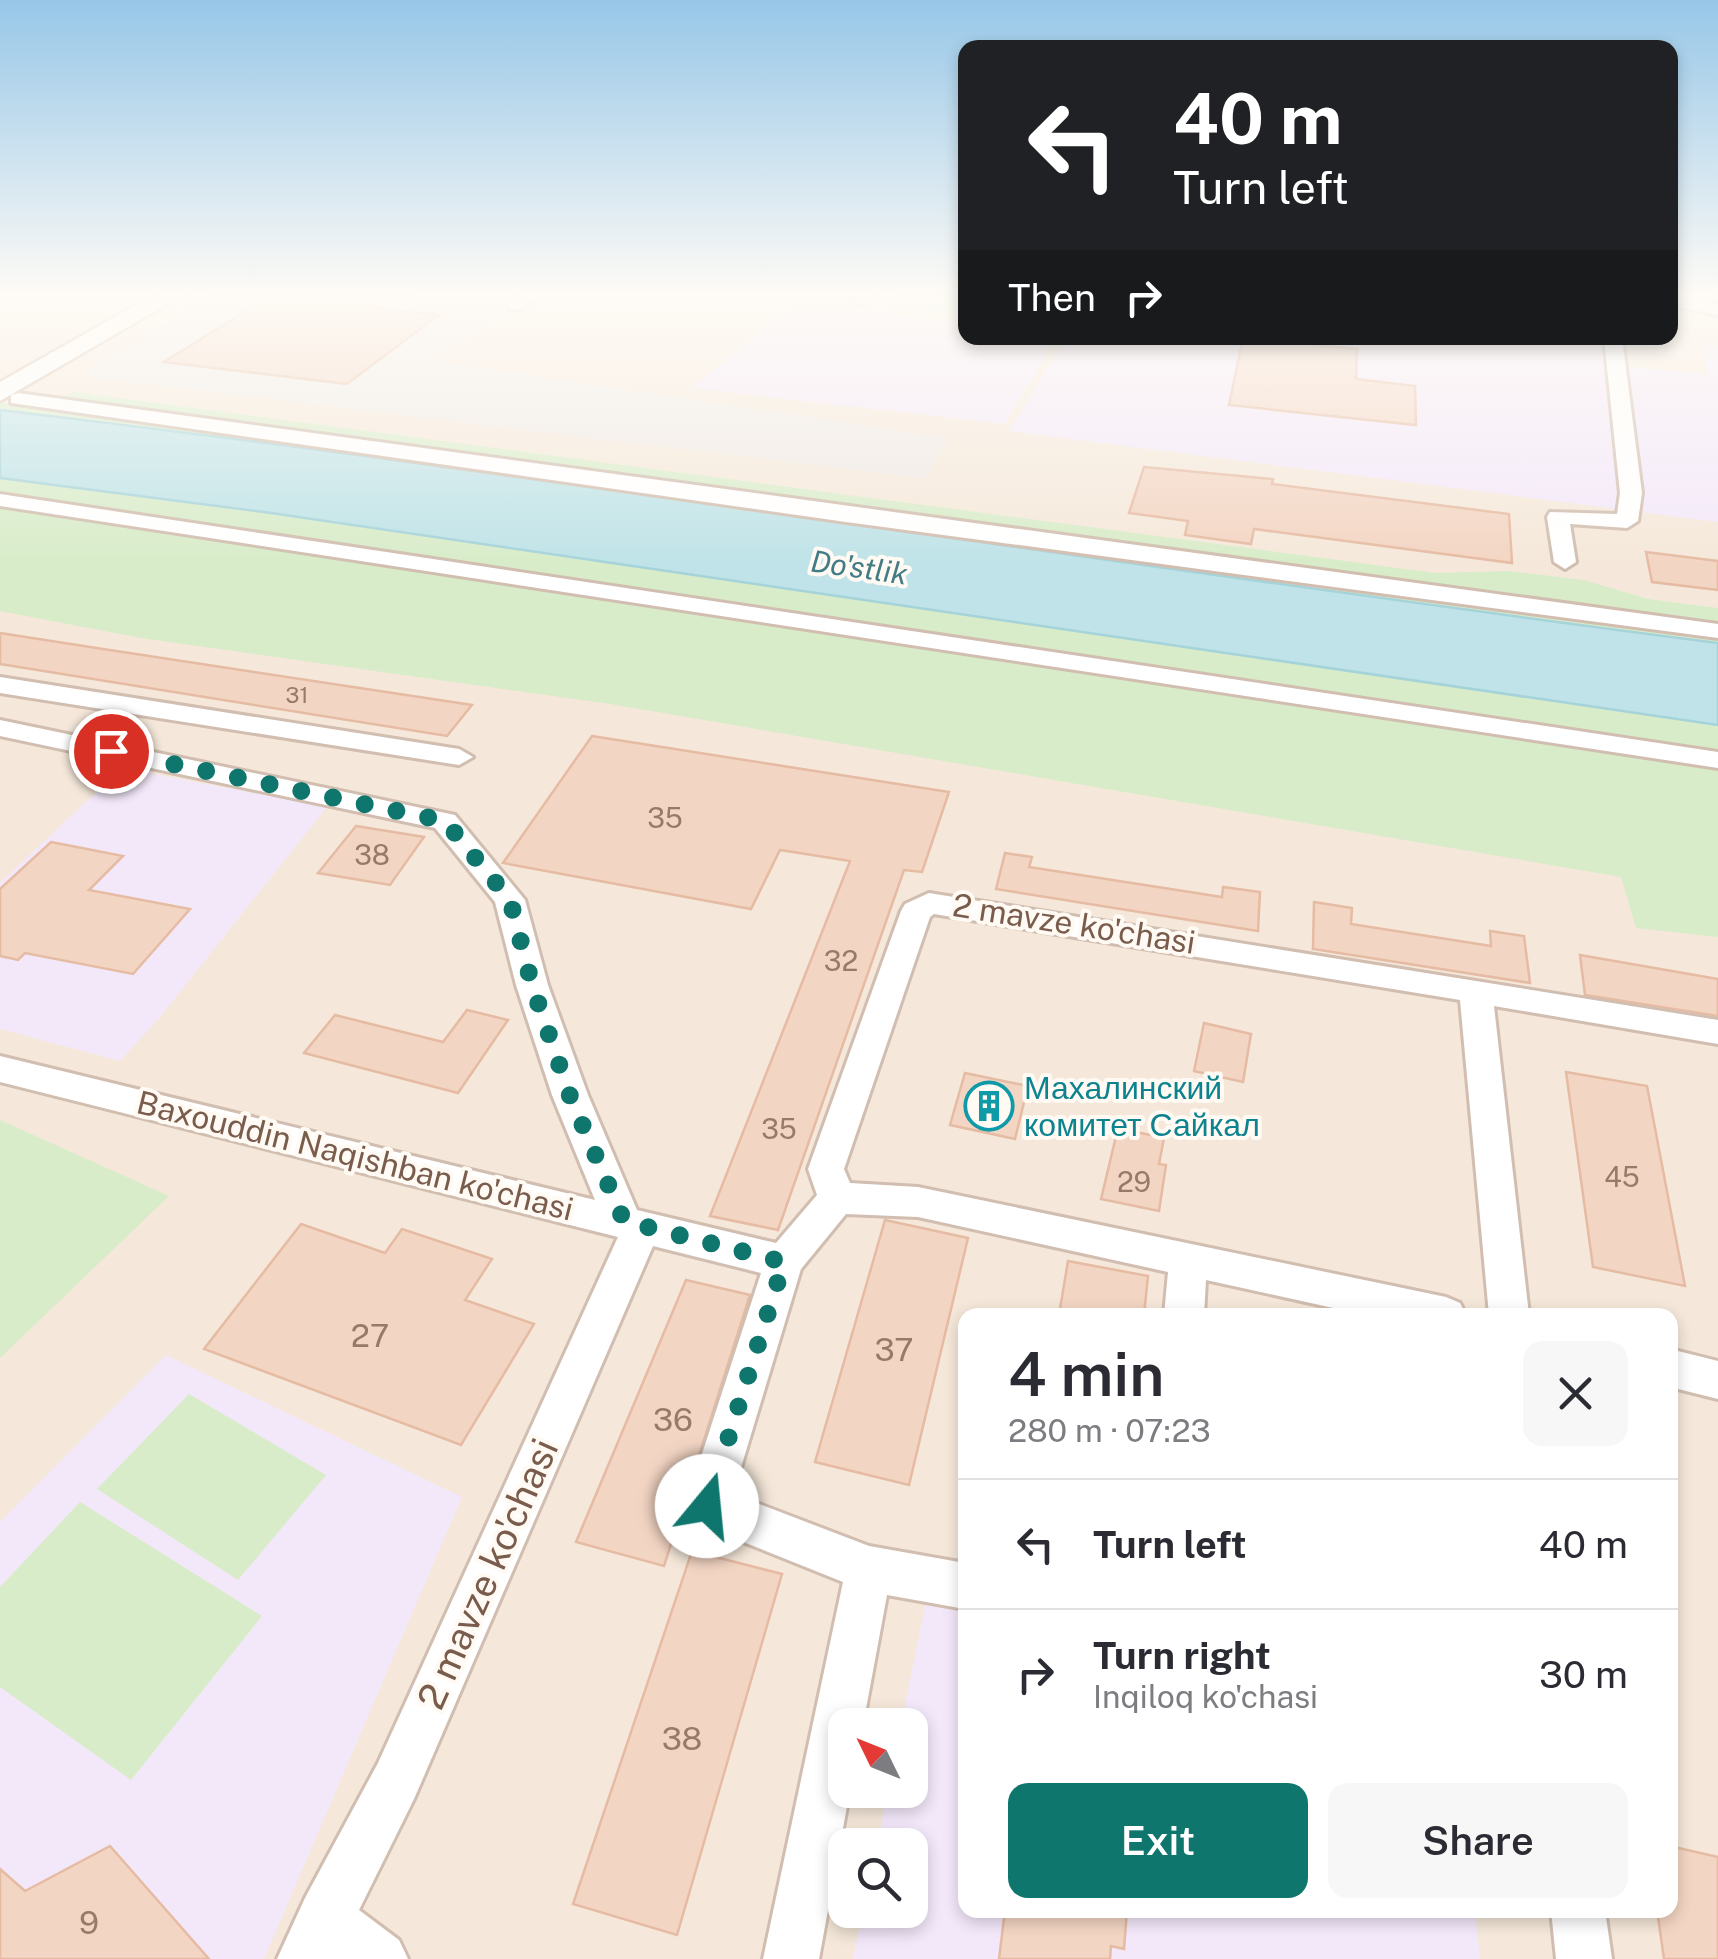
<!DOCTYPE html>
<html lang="en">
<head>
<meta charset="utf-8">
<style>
	body { margin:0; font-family:"Public Sans",sans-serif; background:#f7f7f7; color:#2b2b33; height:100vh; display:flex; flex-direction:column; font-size:38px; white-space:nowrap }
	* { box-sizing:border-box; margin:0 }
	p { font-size:32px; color:#7c7c81 }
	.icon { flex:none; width:55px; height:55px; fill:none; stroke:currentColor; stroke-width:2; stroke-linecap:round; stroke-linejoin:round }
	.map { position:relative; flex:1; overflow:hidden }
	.panel { position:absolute; left:958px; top:1308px; width:720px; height:610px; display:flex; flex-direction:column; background:#fff; border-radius:20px; box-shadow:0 5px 15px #0003 }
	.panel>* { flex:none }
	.top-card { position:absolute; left:958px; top:40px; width:720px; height:305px; border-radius:20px; box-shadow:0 5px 15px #0003; background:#202124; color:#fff; overflow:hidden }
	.needle { width:65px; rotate:313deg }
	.tools { position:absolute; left:828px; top:1708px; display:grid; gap:20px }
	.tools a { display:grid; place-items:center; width:100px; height:100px; border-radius:20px; background:#fff; box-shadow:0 5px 15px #0003; font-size:50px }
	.pin { position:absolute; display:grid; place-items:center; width:85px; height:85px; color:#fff; margin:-42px; border:5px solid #fff; border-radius:50%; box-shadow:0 2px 10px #0007 }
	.me { position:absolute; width:110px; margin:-55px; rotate:17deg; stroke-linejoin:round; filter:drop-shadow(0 0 8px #0008) }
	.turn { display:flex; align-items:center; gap:35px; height:210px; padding:0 50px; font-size:45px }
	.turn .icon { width:130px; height:130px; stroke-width:2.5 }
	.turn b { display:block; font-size:70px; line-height:85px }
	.then { display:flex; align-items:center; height:95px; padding:0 50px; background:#0003; gap:20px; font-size:38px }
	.round { display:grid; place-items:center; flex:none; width:105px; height:105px; border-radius:20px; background:#f7f7f7 }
	.headline { display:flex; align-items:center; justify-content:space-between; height:170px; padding:0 50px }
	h1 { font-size:60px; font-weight:600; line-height:75px }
	.action { display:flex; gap:20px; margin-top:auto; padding:20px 50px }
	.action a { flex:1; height:115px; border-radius:20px; background:#0f766e; color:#fff; font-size:40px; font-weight:600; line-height:115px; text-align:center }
	.action a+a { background:#f7f7f7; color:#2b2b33 }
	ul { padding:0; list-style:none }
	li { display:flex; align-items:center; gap:30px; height:130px; padding:0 50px; border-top:2px solid #e1e1e2 }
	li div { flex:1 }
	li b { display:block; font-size:38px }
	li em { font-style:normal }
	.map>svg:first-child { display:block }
	.residential { fill:#f5e8da; fill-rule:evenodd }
	.industrial { fill:#efe9e4 }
	.education { fill:#f3e8fa }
	.green { fill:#d8ecc9 }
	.water { fill:#bfe3e8; stroke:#a5d3da; stroke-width:2.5 }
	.building { fill:#f3d5c3; stroke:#e6bba3; stroke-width:2.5 }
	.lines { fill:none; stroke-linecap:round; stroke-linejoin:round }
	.street-casing { stroke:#d1beb0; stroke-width:6 }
	.secondary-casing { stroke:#d6c0b0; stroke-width:5 }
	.street { fill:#fff; fill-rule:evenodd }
	.secondary { fill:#fff; fill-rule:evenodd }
	.route { stroke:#0f766e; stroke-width:18; stroke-dasharray:0 32.4 }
	.labels { text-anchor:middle; stroke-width:8; stroke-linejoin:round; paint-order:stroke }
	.far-number-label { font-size:22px; fill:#987a6a }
	.number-label { font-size:28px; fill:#987a6a }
	.far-water-label { font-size:30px; font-style:italic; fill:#437c86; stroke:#fffaf3 }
	.street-label { font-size:32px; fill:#7a5c4d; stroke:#fffaf3 }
	.culture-label { font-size:32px; fill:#0d838f; stroke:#fffaf3; text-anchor:start }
	.near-number-label { font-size:32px; fill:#987a6a }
	.near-street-label { font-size:38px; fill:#7a5c4d; stroke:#fffaf3 }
</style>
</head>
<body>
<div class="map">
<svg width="1718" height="1959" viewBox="0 0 1718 1959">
	<rect width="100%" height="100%" fill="#fdf6ec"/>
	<!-- residential -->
	<path class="residential" d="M 0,292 L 965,292 L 965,338 L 1670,338 L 1670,292 L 1718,292 L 1718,1959 L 0,1959 ZM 965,1315 L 1670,1315 L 1670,1910 L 965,1910 ZM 845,1725 L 910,1725 L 910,1790 L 845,1790 ZM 845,1845 L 910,1845 L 910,1910 L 845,1910 Z"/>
	<!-- industrial -->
	<polygon class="industrial" points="211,292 402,292 512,311 432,361 950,438 925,479 82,376"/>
	<!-- education -->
	<g class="education">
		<polygon points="799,302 965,324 965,338 1056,338 1005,424 691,388"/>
		<polygon points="1065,338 1597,338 1609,365 1708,374 1702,345 1718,346 1718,522 1009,431"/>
		<polygon points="122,768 327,807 160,1017 120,1061 0,1029 0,883"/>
		<polygon points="166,1355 462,1497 264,1959 0,1959 0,1522"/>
		<polygon points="927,1596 965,1605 965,1910 1475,1910 1480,1959 853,1959 863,1910 910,1910 910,1845 877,1845 888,1790 910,1790 910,1725 901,1725"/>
	</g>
	<!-- green -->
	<g class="green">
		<polygon points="899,292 963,292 944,313 886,305"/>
		<polygon points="73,392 1435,573 1509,571 1584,580 1648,599 1718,608 1718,937 1636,928 1621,877 610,704 141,638 0,611 0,403 46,409"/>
		<polygon points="0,1120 169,1196 0,1358"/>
		<polygon points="189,1394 326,1475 238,1580 97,1489"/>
		<polygon points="80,1502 262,1616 131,1780 0,1687 0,1587"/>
	</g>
	<!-- water -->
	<path class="water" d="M 0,410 C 574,478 1145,570 1718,643 L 1718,725 L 271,513 L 0,478 Z"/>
	<!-- building -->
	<g class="building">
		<polygon points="270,296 369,307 439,315 347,384 164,362"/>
		<polygon points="1243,338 1316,338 1314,345 1357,349 1356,379 1415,386 1416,425 1229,405"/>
		<polygon points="1144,467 1273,479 1272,484 1509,514 1512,563 1254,529 1251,544 1185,535 1188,521 1129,513"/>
		<polygon points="1646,552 1718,561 1718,590 1652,582"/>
		<polygon points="0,633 103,649 472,705 447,736 0,664"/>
		<polygon points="592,736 949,792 922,872 904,870 778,1230 710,1216 850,861 780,850 751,909 503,863"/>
		<polygon points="356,826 424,837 390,885 318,873"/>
		<polygon points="51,842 123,856 89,890 190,909 133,974 25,953 18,960 0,956 0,889"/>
		<polygon points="1005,853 1032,857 1029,867 1222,897 1223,887 1260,892 1258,931 996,889"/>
		<polygon points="1314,902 1352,908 1351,924 1491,946 1490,931 1524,936 1530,983 1313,949"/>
		<polygon points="1580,955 1718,979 1718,1016 1585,995"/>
		<polygon points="467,1010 508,1020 458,1093 304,1053 335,1015 443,1042"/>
		<polygon points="1204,1023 1251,1034 1243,1082 1194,1071"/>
		<polygon points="1566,1072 1647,1086 1685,1286 1593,1267"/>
		<polygon points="965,1073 1028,1086 1015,1139 950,1125"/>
		<polygon points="1118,1128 1164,1138 1159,1164 1166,1165 1159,1211 1101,1199"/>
		<polygon points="885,1220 968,1238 909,1485 815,1462"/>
		<polygon points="301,1224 385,1253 402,1229 492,1259 465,1300 534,1324 461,1445 204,1349"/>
		<polygon points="1068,1261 1148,1276 1144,1315 1059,1315"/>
		<polygon points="686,1280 750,1295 664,1566 576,1542"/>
		<polygon points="692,1551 782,1574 677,1935 573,1904"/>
		<polygon points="110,1846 209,1959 0,1959 0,1869 25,1891"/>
		<polygon points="1670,1846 1718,1857 1718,1959 1664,1959 1657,1910 1670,1910"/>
		<polygon points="1005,1910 1127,1910 1124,1949 1111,1946 1110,1959 999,1959"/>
	</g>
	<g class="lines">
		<!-- street casing -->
		<g class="street-casing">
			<g id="street">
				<polygon points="525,292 545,292 521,309 509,309 509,301"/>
				<polygon points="859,292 876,292 861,305 853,300"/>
				<polygon points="1670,295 1718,305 1718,315 1670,305"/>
				<polygon points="1604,338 1622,338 1642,493 1638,521 1627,528 1570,524 1576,562 1565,569 1554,562 1547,517 1550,512 1617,514 1620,493"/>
				<polygon points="18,393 1718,624 1718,638 846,522 11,403 11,395"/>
				<polygon points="0,494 1718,752 1718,768 0,506"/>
				<polygon points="0,677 459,749 473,757 459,765 0,693"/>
				<polygon points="0,720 455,815 525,900 548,985 588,1095 637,1210 776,1243 817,1195 808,1169 901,911 905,904 929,893 1718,1020 1718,1044 1494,1006 1529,1315 1489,1315 1460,1000 934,914 930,917 844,1169 850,1183 918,1187 1446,1297 1460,1303 1466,1315 1365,1315 1206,1280 1204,1315 1164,1315 1168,1272 918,1217 846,1214 801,1269 733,1494 869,1546 965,1563 965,1609 887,1595 863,1725 845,1725 845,1790 850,1790 819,1959 763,1959 843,1582 691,1521 685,1506 761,1273 653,1246 414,1799 359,1910 399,1940 408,1959 277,1959 305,1898 378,1763 618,1237 0,1082 0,1056 595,1200 552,1095 516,985 495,902 435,828 0,736"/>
				<polygon points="1670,1349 1718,1361 1718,1399 1670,1387"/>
				<polygon points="1551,1910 1605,1910 1612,1959 1556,1959"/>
			</g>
		</g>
		<!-- secondary casing -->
		<g class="secondary-casing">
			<polygon id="secondary" points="159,292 188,292 0,401 0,382"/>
		</g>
		<!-- street -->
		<use href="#street" class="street"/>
		<!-- secondary -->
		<use href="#secondary" class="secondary"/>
	</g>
	<!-- sky -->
	<linearGradient id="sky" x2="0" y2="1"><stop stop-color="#97c7e8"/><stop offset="0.52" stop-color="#fefbf6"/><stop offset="1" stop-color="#fefbf6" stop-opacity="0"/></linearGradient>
	<rect width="1718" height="566" fill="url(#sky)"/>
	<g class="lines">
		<!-- route -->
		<polyline class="route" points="111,751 445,821 510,900 532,985 570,1096 624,1221 784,1262 707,1506"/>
	</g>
	<!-- icons -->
	<defs>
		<g id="building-ring" transform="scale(2.5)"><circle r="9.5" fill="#fffaf3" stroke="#0f9aa8" stroke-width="1.5"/><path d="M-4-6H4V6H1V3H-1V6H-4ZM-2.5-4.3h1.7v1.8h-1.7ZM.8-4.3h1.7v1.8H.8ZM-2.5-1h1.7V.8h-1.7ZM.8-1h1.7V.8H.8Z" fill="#0f9aa8"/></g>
	</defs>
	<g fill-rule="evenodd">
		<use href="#building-ring" x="989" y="1106"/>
	</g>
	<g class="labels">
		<!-- far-number labels -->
		<g class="far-number-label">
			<text x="297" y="703">31</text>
		</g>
		<!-- number labels -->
		<g class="number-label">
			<text x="665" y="828">35</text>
			<text x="372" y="865">38</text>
			<text x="841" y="971">32</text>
			<text x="779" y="1139">35</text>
			<text x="1622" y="1187">45</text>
			<text x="1134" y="1192">29</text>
		</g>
		<!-- far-water labels -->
		<g class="far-water-label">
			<text transform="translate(859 568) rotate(8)" y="10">Do'stlik</text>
		</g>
		<!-- street labels -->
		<g class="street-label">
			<text transform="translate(1074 924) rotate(9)" y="11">2 mavze ko'chasi</text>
			<text transform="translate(355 1156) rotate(14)" y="11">Baxouddin Naqishban ko'chasi</text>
		</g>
		<!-- culture labels -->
		<g class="culture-label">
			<text x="1024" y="1099">Махалинский<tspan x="1024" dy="37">комитет Сайкал</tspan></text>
		</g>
		<!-- near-number labels -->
		<g class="near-number-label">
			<text x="370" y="1347">27</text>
			<text x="894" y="1361">37</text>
			<text x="673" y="1431">36</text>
			<text x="682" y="1750">38</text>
			<text x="89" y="1934">9</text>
		</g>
		<!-- near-street labels -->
		<g class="near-street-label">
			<text transform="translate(488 1574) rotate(-66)" y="13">2 mavze ko'chasi</text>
		</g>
	</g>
</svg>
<div class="tools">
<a><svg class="needle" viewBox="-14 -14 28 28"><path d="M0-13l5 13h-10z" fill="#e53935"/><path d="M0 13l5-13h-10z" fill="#7c7c81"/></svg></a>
<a><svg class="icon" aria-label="search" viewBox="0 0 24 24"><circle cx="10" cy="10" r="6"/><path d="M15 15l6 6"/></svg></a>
</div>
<div class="pin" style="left:111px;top:751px;background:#d93025"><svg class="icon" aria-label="arrive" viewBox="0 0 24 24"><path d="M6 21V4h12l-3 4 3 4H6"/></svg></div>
<svg class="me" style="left:707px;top:1506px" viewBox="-20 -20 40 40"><circle r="19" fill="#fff"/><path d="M0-13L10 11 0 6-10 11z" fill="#0f766e"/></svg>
<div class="top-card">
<div class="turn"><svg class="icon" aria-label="left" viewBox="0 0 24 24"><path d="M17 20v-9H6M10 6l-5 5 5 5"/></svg><div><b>40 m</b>Turn left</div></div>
<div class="then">Then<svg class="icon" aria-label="right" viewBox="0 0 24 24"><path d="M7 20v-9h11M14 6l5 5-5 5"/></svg></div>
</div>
<section class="panel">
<div class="headline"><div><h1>4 min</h1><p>280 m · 07:23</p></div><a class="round"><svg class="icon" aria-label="close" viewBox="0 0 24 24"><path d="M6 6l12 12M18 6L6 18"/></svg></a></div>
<ul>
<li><svg class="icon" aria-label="left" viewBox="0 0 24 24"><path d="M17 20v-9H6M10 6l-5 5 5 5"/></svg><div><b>Turn left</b></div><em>40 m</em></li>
<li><svg class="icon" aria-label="right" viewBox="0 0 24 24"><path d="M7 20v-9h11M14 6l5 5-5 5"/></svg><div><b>Turn right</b><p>Inqiloq ko'chasi</p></div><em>30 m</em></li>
</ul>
<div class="action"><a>Exit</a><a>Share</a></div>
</section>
</div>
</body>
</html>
